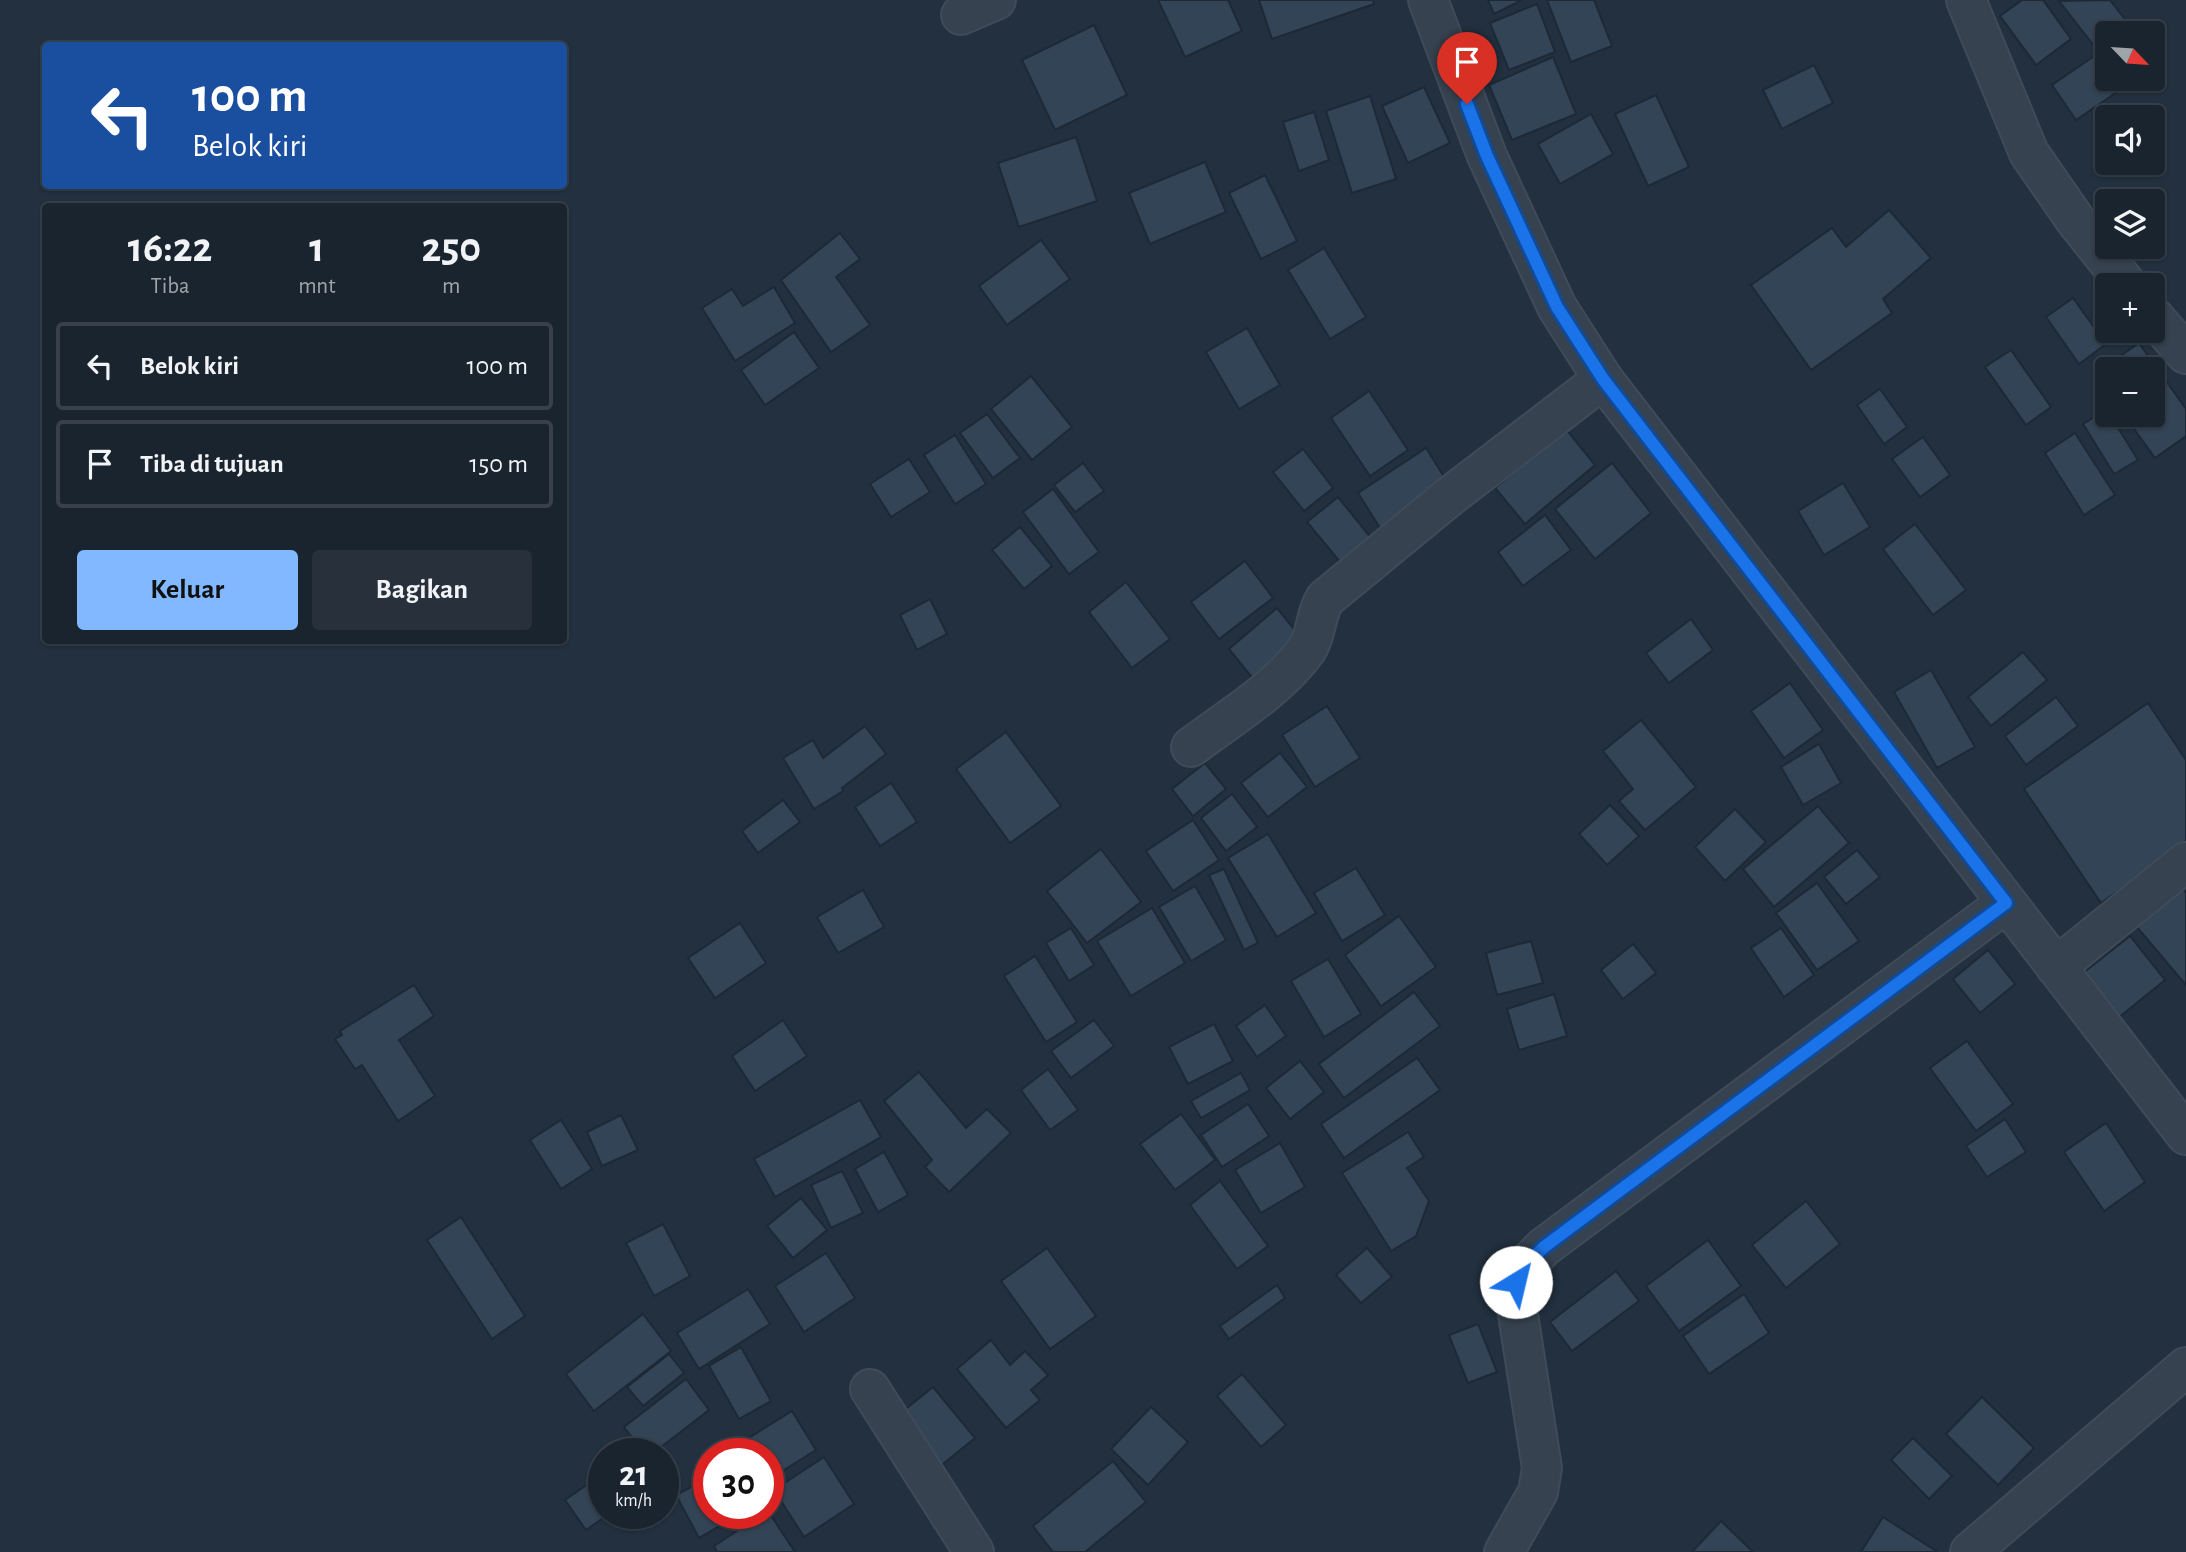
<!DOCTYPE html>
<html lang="id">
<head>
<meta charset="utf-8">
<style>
	body { margin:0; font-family:"Alegreya Sans",sans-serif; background:#27303b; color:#f1f3f6; height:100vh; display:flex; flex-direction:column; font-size:26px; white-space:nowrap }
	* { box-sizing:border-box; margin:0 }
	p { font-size:23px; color:#9fa4aa }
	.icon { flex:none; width:38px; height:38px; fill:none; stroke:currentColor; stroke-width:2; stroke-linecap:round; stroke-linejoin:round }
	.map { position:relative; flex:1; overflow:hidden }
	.side { position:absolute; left:42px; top:203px; width:525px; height:441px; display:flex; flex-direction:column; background:#1a242f; border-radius:7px; box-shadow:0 2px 5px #0004,0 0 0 2px #38414b }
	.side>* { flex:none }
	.guide { position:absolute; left:42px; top:42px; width:525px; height:147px; border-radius:7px; box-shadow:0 2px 5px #0004,0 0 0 2px #38414b; background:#1a4fa0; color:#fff; overflow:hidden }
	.needle { width:46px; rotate:115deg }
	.controls { position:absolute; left:2095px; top:21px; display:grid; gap:14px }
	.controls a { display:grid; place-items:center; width:70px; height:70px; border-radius:7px; background:#1a242f; box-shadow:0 2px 5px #0004,0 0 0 2px #38414b; font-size:35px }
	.speed { position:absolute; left:588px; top:1438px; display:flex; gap:14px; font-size:35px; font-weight:700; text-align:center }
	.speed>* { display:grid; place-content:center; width:91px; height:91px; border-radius:50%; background:#1a242f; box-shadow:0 2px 5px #0004,0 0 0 2px #38414b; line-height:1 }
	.speed small { font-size:18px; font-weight:400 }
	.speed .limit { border:10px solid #d22; background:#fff; color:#111 }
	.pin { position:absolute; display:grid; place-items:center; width:60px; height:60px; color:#fff; margin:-72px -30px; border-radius:50% 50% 50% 0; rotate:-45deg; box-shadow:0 0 7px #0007 }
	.pin .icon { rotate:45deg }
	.me { position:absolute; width:77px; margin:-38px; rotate:36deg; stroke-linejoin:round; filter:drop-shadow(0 0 5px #0008) }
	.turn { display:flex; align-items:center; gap:24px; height:147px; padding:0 35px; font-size:32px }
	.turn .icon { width:91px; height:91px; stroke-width:2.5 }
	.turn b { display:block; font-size:49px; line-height:60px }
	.eta { display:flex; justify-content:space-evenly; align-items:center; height:119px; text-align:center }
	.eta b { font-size:42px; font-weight:700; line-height:49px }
	.cta { display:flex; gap:14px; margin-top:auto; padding:14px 35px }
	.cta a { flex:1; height:80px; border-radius:7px; background:#82b8ff; color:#111; font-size:28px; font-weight:700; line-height:80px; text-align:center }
	.cta a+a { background:#27303b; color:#f1f3f6 }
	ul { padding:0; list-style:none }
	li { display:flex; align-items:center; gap:21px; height:88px; margin:0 14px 10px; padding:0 21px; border:4px solid #38414b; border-radius:7px }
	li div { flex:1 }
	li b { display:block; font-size:26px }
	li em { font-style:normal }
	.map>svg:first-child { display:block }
	.building { fill:#334456; stroke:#1d2936; stroke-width:2 }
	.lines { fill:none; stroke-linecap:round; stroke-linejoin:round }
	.minor-casing { stroke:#3f4b58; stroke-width:42 }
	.minor { stroke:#36424f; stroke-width:38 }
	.route-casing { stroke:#114b97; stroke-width:18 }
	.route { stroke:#1a73e8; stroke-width:12 }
</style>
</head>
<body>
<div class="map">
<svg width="2186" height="1552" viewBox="0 0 2186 1552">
	<rect width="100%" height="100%" fill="#22303f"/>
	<!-- building -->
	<g class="building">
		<polygon points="1158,0 1228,0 1242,31 1185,57"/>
		<polygon points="1259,0 1373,0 1374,4 1272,39"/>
		<polygon points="1488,0 1522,0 1494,14"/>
		<polygon points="1547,0 1594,0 1612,46 1571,62"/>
		<polygon points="2022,0 2043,0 2071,39 2036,65 2000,16"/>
		<polygon points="2110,0 2127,22 2112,33 2107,33 2107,37 2095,47 2059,1"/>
		<polygon points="1537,4 1555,52 1509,70 1490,23"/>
		<polygon points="1094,25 1127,95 1055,130 1022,60"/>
		<polygon points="2106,48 2107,79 2127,79 2130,83 2076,120 2052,85"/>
		<polygon points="1553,57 1576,114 1512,140 1489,85"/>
		<polygon points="1814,65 1833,103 1782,129 1763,90"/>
		<polygon points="1424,87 1450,143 1408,163 1382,106"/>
		<polygon points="1656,95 1689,167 1648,186 1615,114"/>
		<polygon points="1370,96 1396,179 1352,193 1326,111"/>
		<polygon points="1314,112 1329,160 1299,171 1283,122"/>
		<polygon points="1591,114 1613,154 1560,184 1538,144"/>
		<polygon points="1076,137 1097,201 1019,227 998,163"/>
		<polygon points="1205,162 1226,212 1150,244 1129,193"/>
		<polygon points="1265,175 1297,241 1261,259 1229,193"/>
		<polygon points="1889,210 1931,258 1883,299 1892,313 1811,370 1751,285 1832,228 1846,247"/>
		<polygon points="840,233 860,259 836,277 870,325 831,352 781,280"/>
		<polygon points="1041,240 1070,279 1007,325 979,286"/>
		<polygon points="1324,248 1366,317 1330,339 1288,270"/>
		<polygon points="774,287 795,323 735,361 702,308 732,289 743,306"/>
		<polygon points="2073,298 2106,344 2079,364 2046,317"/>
		<polygon points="1247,328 1280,385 1239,409 1206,352"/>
		<polygon points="794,332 819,368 765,405 741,370"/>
		<polygon points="2139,343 2186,409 2186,436 2155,458 2124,415 2152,415 2152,369 2107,369 2107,390 2095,374"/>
		<polygon points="2011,350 2051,407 2026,425 1985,367"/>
		<polygon points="1031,376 1072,427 1032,460 991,409"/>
		<polygon points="1880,389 1907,427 1884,444 1857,405"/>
		<polygon points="1369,391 1408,450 1370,476 1331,418"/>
		<polygon points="2107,410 2107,415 2110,415 2138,460 2114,474 2083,424"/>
		<polygon points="987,414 1020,458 993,478 960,433"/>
		<polygon points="1566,429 1595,465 1525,524 1495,488"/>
		<polygon points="2075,433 2115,495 2084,515 2045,453"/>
		<polygon points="955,435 986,484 955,504 924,455"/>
		<polygon points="1923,437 1950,475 1920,497 1892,459"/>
		<polygon points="1426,448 1453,491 1385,536 1358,493"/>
		<polygon points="1303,449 1333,488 1304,511 1273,472"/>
		<polygon points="909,459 930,492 891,517 870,484"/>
		<polygon points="1083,463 1104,491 1075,512 1054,485"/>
		<polygon points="1612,463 1651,513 1595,559 1555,509"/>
		<polygon points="1843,483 1870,527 1824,555 1798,511"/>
		<polygon points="1053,489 1099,552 1069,574 1023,512"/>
		<polygon points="1338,497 1371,538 1341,563 1307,522"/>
		<polygon points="1545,515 1571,550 1523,586 1498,552"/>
		<polygon points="1915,524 1966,590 1933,615 1883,549"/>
		<polygon points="1020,527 1052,566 1024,589 992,550"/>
		<polygon points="1245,561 1273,598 1219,639 1191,602"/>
		<polygon points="1126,582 1170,639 1132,668 1089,612"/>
		<polygon points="930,599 947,634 917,650 900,615"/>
		<polygon points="1277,608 1302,639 1254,680 1229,649"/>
		<polygon points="1691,619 1713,650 1669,683 1646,653"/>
		<polygon points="2023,652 2047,680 1991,726 1968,697"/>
		<polygon points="1931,670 1975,747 1937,768 1894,692"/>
		<polygon points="1790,683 1823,730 1784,758 1751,711"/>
		<polygon points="2056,697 2078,726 2026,765 2005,736"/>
		<polygon points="2148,703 2186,760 2186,844 2101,903 2024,789"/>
		<polygon points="1327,706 1360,758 1315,787 1282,735"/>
		<polygon points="1641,720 1696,787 1645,830 1619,801 1633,789 1603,751"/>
		<polygon points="865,726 886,754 842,788 843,791 814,809 783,758 813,740 823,758"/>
		<polygon points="1006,732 1061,806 1010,843 956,769"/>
		<polygon points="1819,744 1841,783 1803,805 1781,767"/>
		<polygon points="1280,753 1307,787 1268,817 1241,783"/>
		<polygon points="1205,763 1226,789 1193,816 1172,789"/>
		<polygon points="891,783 917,822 880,846 855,807"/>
		<polygon points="1232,794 1257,827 1226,851 1201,818"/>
		<polygon points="783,800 800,822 758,853 742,831"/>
		<polygon points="1610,805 1639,836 1607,865 1579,834"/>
		<polygon points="1818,806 1849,843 1774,907 1743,869"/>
		<polygon points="1735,809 1766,842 1725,881 1695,847"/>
		<polygon points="1193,820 1219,860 1173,891 1146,851"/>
		<polygon points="1268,834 1316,913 1277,937 1228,858"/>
		<polygon points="1101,849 1141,902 1087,943 1047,891"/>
		<polygon points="1857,850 1880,877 1846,904 1824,877"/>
		<polygon points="1356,868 1385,915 1342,941 1314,893"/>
		<polygon points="1224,869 1258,943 1244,950 1209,875"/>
		<polygon points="1817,883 1859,941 1817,970 1776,913"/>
		<polygon points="1195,886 1226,940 1191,961 1159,907"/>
		<polygon points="2181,887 2186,893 2186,985 2136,926"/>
		<polygon points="863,890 884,927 838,953 817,917"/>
		<polygon points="1152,908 1185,963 1131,996 1097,941"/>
		<polygon points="1399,916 1436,967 1381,1006 1345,955"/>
		<polygon points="740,923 766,963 715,998 688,958"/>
		<polygon points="1071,928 1094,965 1069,981 1046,943"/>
		<polygon points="1781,928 1814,975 1784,997 1751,948"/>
		<polygon points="2130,936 2165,980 2117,1019 2083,973"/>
		<polygon points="1531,941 1543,983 1497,995 1486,953"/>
		<polygon points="1633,944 1656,973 1623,999 1601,970"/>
		<polygon points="1988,950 2015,984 1980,1013 1953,979"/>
		<polygon points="1035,956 1077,1022 1046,1042 1004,976"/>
		<polygon points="1328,959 1361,1014 1324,1037 1291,981"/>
		<polygon points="414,985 434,1016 399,1040 435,1096 398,1121 362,1065 355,1069 335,1039 342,1035 340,1031"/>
		<polygon points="1414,992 1440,1026 1344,1098 1319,1064"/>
		<polygon points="1554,994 1567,1036 1519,1050 1507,1009"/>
		<polygon points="1265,1005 1286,1036 1257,1057 1236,1026"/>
		<polygon points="783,1020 807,1056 755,1091 732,1056"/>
		<polygon points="1094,1020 1114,1046 1071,1078 1051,1051"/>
		<polygon points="1214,1024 1233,1061 1188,1084 1169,1047"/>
		<polygon points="1967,1041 2013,1104 1976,1131 1930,1068"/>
		<polygon points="1417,1058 1440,1090 1344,1158 1321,1124"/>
		<polygon points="1300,1061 1324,1092 1290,1119 1266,1088"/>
		<polygon points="1048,1069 1078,1110 1050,1130 1021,1090"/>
		<polygon points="919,1072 966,1128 987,1109 1011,1133 949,1192 925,1167 932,1160 884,1101"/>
		<polygon points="1241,1073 1250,1090 1201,1118 1191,1101"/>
		<polygon points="860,1100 881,1137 775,1197 754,1159"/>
		<polygon points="1248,1104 1269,1136 1222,1167 1201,1135"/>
		<polygon points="1181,1114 1215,1160 1175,1190 1140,1144"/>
		<polygon points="621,1115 638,1150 602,1166 587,1132"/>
		<polygon points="2005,1119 2026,1152 1987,1177 1966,1146"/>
		<polygon points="561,1120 592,1169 561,1189 530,1140"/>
		<polygon points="2106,1123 2145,1182 2104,1211 2064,1152"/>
		<polygon points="1408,1132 1424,1157 1407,1168 1429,1201 1416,1236 1391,1251 1342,1173"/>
		<polygon points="1280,1143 1305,1187 1261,1213 1235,1170"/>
		<polygon points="884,1152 908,1195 878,1212 855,1169"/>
		<polygon points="842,1171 863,1213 831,1228 811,1185"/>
		<polygon points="1220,1181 1268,1246 1237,1269 1190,1205"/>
		<polygon points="801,1198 827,1230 793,1258 767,1226"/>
		<polygon points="1806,1201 1840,1244 1786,1288 1752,1245"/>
		<polygon points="461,1217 525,1316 492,1339 427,1240"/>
		<polygon points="663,1224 690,1276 654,1296 626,1243"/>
		<polygon points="1708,1240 1741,1286 1679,1331 1646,1286"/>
		<polygon points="1047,1248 1096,1316 1050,1349 1001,1281"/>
		<polygon points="1367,1248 1392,1277 1361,1303 1336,1275"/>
		<polygon points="826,1253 855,1298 804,1332 775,1286"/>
		<polygon points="1616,1271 1639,1301 1572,1351 1550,1322"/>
		<polygon points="1277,1285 1285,1298 1229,1339 1220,1326"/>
		<polygon points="748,1289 770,1324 699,1369 677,1333"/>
		<polygon points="1744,1294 1769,1333 1709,1374 1683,1336"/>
		<polygon points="643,1314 671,1351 594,1411 566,1374"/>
		<polygon points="1478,1324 1497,1372 1468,1383 1449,1335"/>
		<polygon points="991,1340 1010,1365 1025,1351 1048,1375 1031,1390 1040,1400 1006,1428 957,1369"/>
		<polygon points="741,1347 771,1401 739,1419 709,1366"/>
		<polygon points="669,1354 684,1373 643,1406 627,1387"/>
		<polygon points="1242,1374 1286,1425 1261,1447 1217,1396"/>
		<polygon points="686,1379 709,1410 652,1454 645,1454 624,1427"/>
		<polygon points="933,1387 975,1438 938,1468 897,1416"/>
		<polygon points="1982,1397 2034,1448 1998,1485 1946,1434"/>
		<polygon points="1151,1407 1188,1442 1148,1485 1111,1449"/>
		<polygon points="792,1411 816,1450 768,1480 768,1454 745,1454 739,1444"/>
		<polygon points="1913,1438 1952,1476 1929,1499 1891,1460"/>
		<polygon points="824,1457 854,1504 804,1537 774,1490"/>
		<polygon points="1113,1461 1146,1502 1085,1552 1053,1552 1033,1526"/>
		<polygon points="604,1473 604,1514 609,1514 586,1530 565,1500"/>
		<polygon points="704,1480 709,1488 709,1514 723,1514 728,1521 699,1538 676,1495"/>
		<polygon points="768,1511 795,1552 717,1552 714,1546 763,1514 768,1514"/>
		<polygon points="1883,1517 1936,1551 1935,1552 1861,1552"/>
		<polygon points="1721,1521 1753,1552 1692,1552"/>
	</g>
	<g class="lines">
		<!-- minor casing -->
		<g class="minor-casing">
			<g id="minor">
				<polyline points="1428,0 1487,156 1557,307 1603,379 2186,1135"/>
				<polyline points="1966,0 2029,153 2076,221 2127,285"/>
				<polyline points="961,15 996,0"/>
				<polyline points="2152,315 2186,354"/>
				<path d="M 1191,747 C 1229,718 1279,689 1307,649 C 1317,634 1315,615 1325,599 L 1449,497 L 1603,379"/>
				<polyline points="2056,967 2186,862"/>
				<polyline points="870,1389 974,1552"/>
				<path d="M 1504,1552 L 1538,1492 L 1542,1468 L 1517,1308 C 1516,1276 1521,1270 1544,1247 L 2006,903"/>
				<polyline points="1970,1552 2186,1367"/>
			</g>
		</g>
		<!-- minor -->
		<use href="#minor" class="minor"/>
	</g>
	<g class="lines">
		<!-- route casing -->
		<g class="route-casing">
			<polyline id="route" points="1467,104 1487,156 1557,307 1603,379 2006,903 1544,1247 1524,1267 1516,1282"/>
		</g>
		<!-- route -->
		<use href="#route" class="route"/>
	</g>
</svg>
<div class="controls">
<a><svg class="needle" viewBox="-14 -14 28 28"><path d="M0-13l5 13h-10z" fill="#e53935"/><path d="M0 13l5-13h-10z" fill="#9fa4aa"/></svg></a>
<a><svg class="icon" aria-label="sound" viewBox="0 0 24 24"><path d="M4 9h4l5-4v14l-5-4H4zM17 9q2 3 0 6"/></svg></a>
<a><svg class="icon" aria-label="layers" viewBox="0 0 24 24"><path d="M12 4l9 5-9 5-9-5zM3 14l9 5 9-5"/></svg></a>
<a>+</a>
<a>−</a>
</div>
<div class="speed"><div>21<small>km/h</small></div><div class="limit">30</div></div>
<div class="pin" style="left:1467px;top:104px;background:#d93025"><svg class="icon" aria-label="arrive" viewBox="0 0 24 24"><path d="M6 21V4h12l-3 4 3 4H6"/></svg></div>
<svg class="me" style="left:1516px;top:1282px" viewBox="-20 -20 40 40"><circle r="19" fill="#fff"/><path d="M0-13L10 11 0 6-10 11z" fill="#1a73e8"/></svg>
<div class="guide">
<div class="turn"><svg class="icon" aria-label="left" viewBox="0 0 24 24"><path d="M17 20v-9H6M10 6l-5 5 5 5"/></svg><div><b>100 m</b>Belok kiri</div></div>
</div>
<section class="side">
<div class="eta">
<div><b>16:22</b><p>Tiba</p></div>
<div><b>1</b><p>mnt</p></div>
<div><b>250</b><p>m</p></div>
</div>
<ul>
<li><svg class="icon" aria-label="left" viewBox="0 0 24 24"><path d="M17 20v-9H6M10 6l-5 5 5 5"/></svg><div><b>Belok kiri</b></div><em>100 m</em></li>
<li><svg class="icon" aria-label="arrive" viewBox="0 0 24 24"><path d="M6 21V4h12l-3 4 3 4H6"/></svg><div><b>Tiba di tujuan</b></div><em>150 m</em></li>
</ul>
<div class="cta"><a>Keluar</a><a>Bagikan</a></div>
</section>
</div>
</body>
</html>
